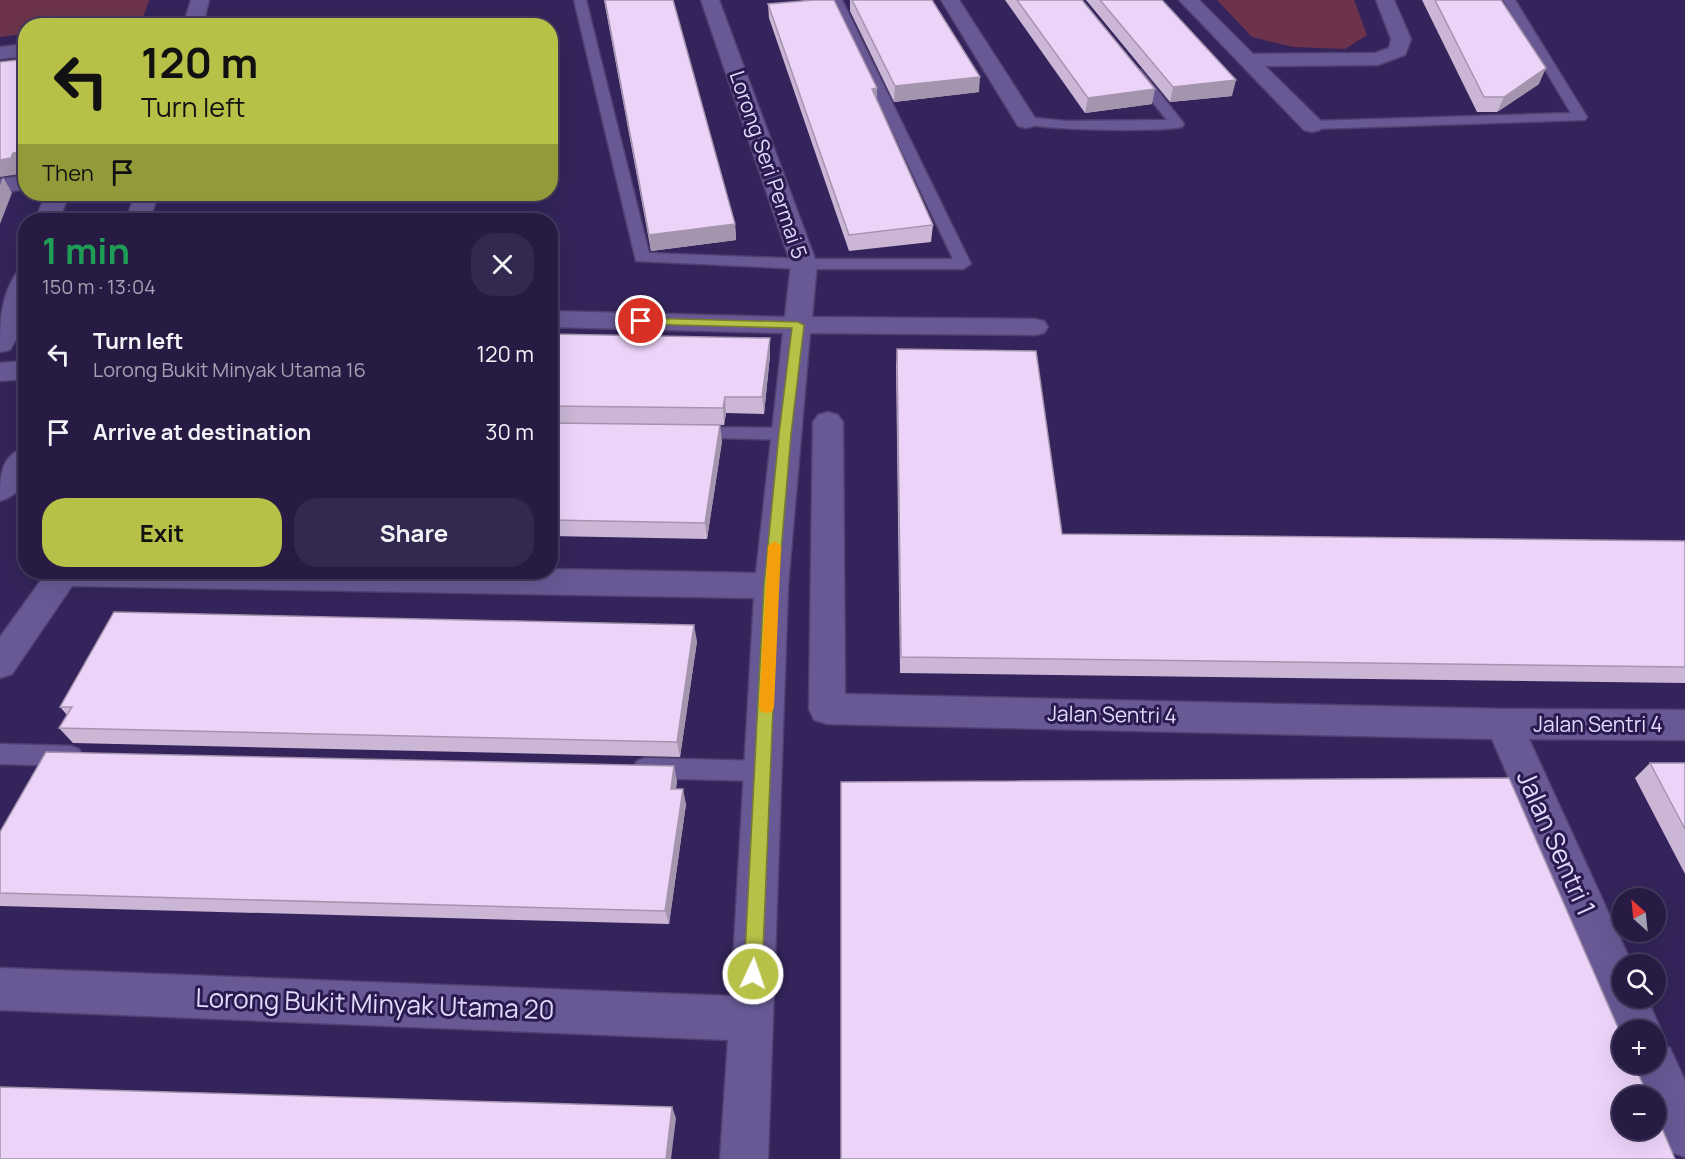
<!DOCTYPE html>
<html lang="en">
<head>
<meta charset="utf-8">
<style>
	body { margin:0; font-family:Manrope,sans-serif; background:#33284f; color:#f1f3f6; height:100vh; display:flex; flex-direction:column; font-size:22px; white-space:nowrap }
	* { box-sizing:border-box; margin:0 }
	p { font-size:20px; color:#a4a1b2 }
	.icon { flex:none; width:33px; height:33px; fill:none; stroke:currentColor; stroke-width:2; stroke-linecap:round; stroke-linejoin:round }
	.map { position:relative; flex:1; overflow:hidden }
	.drawer { position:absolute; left:18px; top:213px; width:540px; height:366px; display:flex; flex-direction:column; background:#271b44; border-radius:24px; box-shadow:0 6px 24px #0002,0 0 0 2px #43395d }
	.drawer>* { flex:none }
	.top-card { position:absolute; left:18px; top:18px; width:540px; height:183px; border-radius:24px; box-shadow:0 6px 24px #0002,0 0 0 2px #43395d; background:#b7c148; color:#111; overflow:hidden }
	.needle { width:39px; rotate:333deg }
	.controls { position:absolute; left:1612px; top:888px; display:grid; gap:12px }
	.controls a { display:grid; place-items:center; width:54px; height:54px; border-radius:50%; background:#271b44; box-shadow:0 6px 24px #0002,0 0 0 2px #43395d; font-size:30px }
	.pin { position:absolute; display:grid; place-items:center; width:51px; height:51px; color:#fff; margin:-26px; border:3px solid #fff; border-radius:50%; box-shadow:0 2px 6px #0007 }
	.me { position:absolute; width:66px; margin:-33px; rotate:3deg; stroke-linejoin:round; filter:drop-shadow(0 0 4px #0008) }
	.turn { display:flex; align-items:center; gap:21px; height:126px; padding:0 24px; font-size:27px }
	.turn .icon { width:78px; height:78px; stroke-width:2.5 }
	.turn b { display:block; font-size:42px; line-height:51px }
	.then { display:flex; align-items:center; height:57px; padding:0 24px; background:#0003; gap:12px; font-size:22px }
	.round { display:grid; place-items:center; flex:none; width:63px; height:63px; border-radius:24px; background:#33284f }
	.summary { display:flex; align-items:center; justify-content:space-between; height:102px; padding:0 24px }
	h1 { font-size:36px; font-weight:700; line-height:45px; color:#1e9e55 }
	.primary-button { display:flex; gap:12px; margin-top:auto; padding:12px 24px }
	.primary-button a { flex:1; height:69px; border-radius:24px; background:#b7c148; color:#111; font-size:24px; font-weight:700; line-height:69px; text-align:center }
	.primary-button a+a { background:#33284f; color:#f1f3f6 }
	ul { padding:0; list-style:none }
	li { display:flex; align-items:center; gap:18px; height:78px; padding:0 24px }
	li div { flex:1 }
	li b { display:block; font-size:22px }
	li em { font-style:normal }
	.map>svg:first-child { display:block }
	.green { fill:#6d334d }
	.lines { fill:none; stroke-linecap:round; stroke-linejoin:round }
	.service-casing { stroke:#503f6f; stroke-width:3 }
	.minor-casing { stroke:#503f6f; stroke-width:3 }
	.service { fill:#685995; fill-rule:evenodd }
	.minor { fill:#685995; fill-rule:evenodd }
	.wall { fill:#cbb6d6 }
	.shaded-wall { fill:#a594ae }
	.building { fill:#ecd4f9; stroke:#a594ae; stroke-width:1.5 }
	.route { fill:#b7c148; stroke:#777d2f; stroke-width:1.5 }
	.slow { fill:#f59e0b }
	.labels { text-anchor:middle; stroke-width:6; stroke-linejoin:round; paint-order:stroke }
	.street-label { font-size:21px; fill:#e0dafc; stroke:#2b1a4f }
	.near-street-label { font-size:26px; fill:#e0dafc; stroke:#2b1a4f }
</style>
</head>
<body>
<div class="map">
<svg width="1685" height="1159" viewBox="0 0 1685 1159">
	<rect width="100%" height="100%" fill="#34245b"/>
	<!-- green -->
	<g class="green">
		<polygon points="0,0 149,0 142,21 104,26 26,26 25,34 0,37"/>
		<polygon points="1217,0 1354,0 1367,35 1345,49 1293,47 1252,37"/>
	</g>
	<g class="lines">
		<!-- service casing -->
		<g class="service-casing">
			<g id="service">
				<polygon points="574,0 586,0 649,253 804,259 953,259 830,0 842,0 971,264 963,269 804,269 636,261"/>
				<polygon points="1503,0 1515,0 1587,117 1585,120 1312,129 1305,125 1312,121 1571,113"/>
				<path d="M 1136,69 L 1141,70 L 1182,121 L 1184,124 L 1182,127 C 1163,132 1029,131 1019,121 L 1026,117 L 1066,121 L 1167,120 L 1129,73 Z"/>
				<polygon points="692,427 785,428 792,430 794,434 792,438 785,440 685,437 683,433 685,429"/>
				<polygon points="0,744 71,746 79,749 83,756 79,763 71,766 0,764"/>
				<polygon points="645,758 764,761 772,764 776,771 772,778 764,781 645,778 637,775 633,768 637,761"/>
			</g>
		</g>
		<!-- minor casing -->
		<g class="minor-casing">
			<g id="minor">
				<polygon points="191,0 209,0 203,26 183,26"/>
				<polygon points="701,0 719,0 817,264 812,317 1035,319 1044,321 1048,327 1044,333 1035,335 810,333 788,586 768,1159 720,1159 728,1040 0,1010 0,968 731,996 754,598 72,586 12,674 0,678 0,637 47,572 550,572 550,569 756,573 783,333 550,327 550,311 785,317 791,264"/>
				<polygon points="941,0 959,0 1037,121 1034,126 1026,128 1018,126"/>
				<polygon points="1179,0 1199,0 1253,54 1375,53 1389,48 1391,39 1376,0 1394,0 1411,39 1405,55 1378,65 1265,66 1320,120 1323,125 1320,130 1312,132 1304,130"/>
				<polygon points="26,44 26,56 0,59 0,47"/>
				<polygon points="26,175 26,189 0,193 0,179"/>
				<polygon points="46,194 69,194 59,220 35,220"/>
				<polygon points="135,194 158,194 150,220 126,220"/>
				<path d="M 26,269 C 26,298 26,325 10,350 L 0,352 C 0,323 0,297 17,272 Z"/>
				<polygon points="26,361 26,379 0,381 0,363"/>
				<polygon points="828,412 838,415 843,422 845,694 1504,709 1685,710 1685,740 1529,739 1632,964 1623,964 1623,998 1647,998 1661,1030 1656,1042 1656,1030 1623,1030 1623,1045 1492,739 827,724 814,720 809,709 813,422 818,415"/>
				<path d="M 26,447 C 26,471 28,493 0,501 C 0,477 0,455 26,447 Z"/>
				<polygon points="1656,1042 1670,1048 1685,1081 1685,1157 1668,1151 1656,1121 1656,1096 1645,1096 1632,1064 1656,1064"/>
			</g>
		</g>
		<!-- service -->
		<use href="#service" class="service"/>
		<!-- minor -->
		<use href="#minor" class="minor"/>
	</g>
	<!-- wall -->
	<g class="wall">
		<polygon points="604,0 673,0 735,224 736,240 651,251"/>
		<polygon points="850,0 932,0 979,92 894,102 850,11"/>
		<polygon points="1005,0 1082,0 1152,104 1085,113"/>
		<polygon points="1086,0 1162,0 1232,96 1170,102"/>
		<polygon points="1422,0 1501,0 1539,84 1497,112 1477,112"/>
		<polygon points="768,4 877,88 877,99 933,225 931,242 849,251 769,18"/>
		<polygon points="550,334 770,355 764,414 726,413 724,425 550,423"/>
		<polygon points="897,349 1062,534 1685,541 1685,683 900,673 896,366"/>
		<polygon points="550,423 722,441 707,539 550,536"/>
		<polygon points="697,641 680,757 73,743 59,728 67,715 60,707"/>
		<polygon points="1650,763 1685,763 1685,874 1635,778"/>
		<polygon points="677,781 676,789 686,804 669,924 0,906 0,832"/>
	</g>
	<!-- shaded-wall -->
	<g class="shaded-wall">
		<polygon points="1546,68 1539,84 1497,112 1504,97"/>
		<polygon points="980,77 979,92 894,102 895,86"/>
		<polygon points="1236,80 1232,96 1170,102 1173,87"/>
		<polygon points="877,88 877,103 872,89"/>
		<polygon points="1155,89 1152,104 1085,113 1088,98"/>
		<polygon points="26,152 26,169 22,169 20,174 0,177 0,160 13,153"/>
		<polygon points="3,177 12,193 0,224 0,185"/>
		<polygon points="735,224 736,240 651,251 649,235"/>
		<polygon points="770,338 770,355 764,414 762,397"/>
		<polygon points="725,397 726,413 724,425 723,408"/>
		<polygon points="720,425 722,441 707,539 705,523"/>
		<polygon points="694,625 697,641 680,757 677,742"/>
		<polygon points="674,766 677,781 674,803 671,789"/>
		<polygon points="683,789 686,804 669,924 665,911"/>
		<polygon points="672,1107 676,1118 671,1159 666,1159"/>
	</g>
	<!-- building -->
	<g class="building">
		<polygon points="605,0 673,0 735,224 649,235"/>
		<polygon points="814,0 834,0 877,88 872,89 933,225 849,235 768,4"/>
		<polygon points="852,0 932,0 980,77 895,86"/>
		<polygon points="1017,0 1082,0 1155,89 1088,98"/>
		<polygon points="1100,0 1162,0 1236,80 1173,87"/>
		<polygon points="1435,0 1501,0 1546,68 1504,97 1484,97"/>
		<polygon points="26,59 26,152 13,153 11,158 0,160 0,62"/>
		<polygon points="550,334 770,338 762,397 725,397 723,408 550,406"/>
		<polygon points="897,349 1036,351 1062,534 1685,541 1685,667 901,657"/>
		<polygon points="550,423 720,425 705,523 550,520"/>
		<polygon points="114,612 694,625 677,742 59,728 72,707 60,707"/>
		<polygon points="46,752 674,766 671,789 683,789 665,911 0,893 0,832"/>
		<polygon points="1650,763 1685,763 1685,829"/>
		<polygon points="1509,778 1623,1039 1623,1064 1634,1064 1648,1096 1623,1096 1623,1130 1656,1130 1656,1114 1675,1159 841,1159 841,782"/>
		<polygon points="0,1087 672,1107 666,1159 0,1159"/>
	</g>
	<!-- route -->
	<polygon class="route" points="641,318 798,322 804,325 791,434 778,586 762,974 760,980 753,982 747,980 744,974 764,586 779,434 792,328 637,324 635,321"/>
	<!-- slow -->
	<polygon class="slow" points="775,541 781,546 774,707 772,712 766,713 761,712 759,707 768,546"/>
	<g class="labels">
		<!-- street labels -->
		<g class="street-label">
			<text transform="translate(768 165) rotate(71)" y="7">Lorong Seri Permai 5</text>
			<text transform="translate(1112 715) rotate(1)" y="7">Jalan Sentri 4</text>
			<text x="1598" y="732">Jalan Sentri 4</text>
		</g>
		<!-- near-street labels -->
		<g class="near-street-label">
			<text transform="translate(1556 843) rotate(66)" y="9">Jalan Sentri 1</text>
			<text transform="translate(375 1004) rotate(2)" y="9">Lorong Bukit Minyak Utama 20</text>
		</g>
	</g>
</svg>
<div class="controls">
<a><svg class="needle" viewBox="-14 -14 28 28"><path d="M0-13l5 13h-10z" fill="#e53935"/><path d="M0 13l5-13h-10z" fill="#a4a1b2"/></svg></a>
<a><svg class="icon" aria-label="search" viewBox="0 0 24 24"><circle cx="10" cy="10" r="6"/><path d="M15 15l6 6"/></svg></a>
<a>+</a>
<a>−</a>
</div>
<div class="pin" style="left:641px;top:321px;background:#d93025"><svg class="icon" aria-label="arrive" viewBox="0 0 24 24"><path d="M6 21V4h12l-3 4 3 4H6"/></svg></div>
<svg class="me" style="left:753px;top:974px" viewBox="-20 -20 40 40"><circle r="17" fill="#b7c148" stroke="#fff" stroke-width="3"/><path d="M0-11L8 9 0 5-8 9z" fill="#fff"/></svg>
<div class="top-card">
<div class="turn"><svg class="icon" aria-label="left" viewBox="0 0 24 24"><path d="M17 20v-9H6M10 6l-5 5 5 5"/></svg><div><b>120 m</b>Turn left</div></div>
<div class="then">Then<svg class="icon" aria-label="arrive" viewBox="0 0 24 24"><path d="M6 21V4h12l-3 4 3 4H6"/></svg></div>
</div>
<section class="drawer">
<div class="summary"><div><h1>1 min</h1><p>150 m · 13:04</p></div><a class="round"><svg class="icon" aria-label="close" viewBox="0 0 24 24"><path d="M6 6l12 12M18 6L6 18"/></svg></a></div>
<ul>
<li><svg class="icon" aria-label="left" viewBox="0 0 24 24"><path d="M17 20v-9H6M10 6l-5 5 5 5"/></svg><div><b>Turn left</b><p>Lorong Bukit Minyak Utama 16</p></div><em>120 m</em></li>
<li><svg class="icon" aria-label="arrive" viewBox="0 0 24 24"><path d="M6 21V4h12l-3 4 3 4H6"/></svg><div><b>Arrive at destination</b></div><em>30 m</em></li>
</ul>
<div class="primary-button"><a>Exit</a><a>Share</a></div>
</section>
</div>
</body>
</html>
